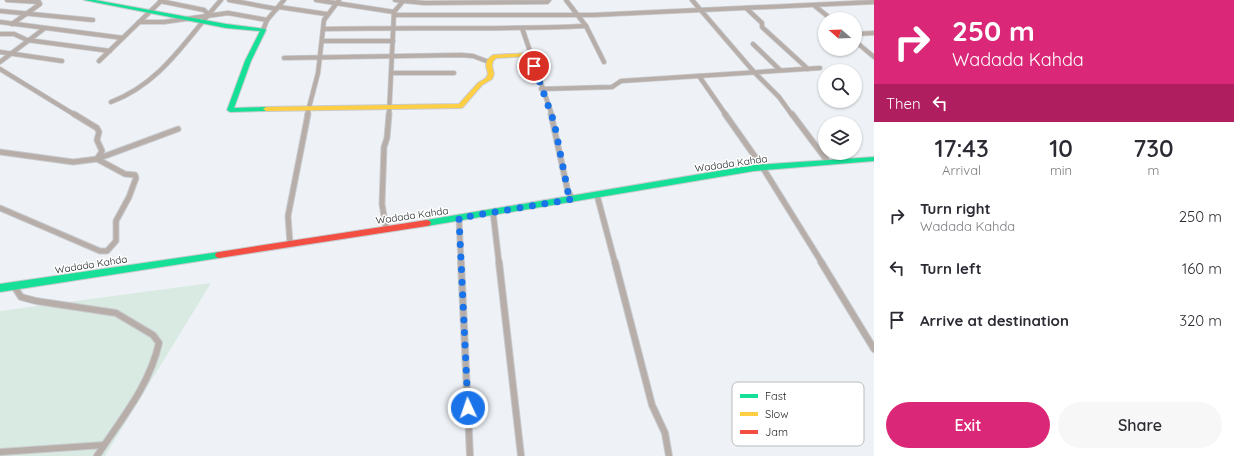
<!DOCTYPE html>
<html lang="en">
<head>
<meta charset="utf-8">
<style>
	body { margin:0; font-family:Quicksand,sans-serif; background:#f7f7f7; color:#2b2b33; height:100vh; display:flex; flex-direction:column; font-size:15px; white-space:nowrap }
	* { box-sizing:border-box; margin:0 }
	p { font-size:13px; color:#7c7c81 }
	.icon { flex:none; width:22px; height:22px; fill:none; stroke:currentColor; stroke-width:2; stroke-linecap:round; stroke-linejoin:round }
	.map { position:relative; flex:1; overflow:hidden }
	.panel { display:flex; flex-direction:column; background:#fff; width:360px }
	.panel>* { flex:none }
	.guide { background:#db2777; color:#fff; overflow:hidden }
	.needle { width:26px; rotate:289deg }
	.buttons { position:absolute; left:818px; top:12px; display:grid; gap:8px }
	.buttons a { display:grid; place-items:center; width:44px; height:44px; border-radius:50%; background:#fff; box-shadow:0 1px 3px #0004; font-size:20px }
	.pin { position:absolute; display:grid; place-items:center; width:34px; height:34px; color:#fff; margin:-17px; border:2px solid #fff; border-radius:50%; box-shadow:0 1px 4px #0007 }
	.me { position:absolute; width:44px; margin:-22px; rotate:357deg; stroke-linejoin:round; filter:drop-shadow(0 0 3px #0008) }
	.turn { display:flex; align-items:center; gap:14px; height:84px; padding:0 12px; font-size:18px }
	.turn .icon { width:52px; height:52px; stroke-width:2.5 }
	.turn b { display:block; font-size:28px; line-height:34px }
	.then { display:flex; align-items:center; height:38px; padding:0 12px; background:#0003; gap:8px; font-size:15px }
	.eta { display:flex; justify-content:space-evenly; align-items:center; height:68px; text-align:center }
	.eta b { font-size:24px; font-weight:600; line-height:28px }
	.button { display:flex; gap:8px; margin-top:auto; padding:8px 12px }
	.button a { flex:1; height:46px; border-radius:24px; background:#db2777; color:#fff; font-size:16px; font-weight:600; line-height:46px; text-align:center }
	.button a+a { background:#f7f7f7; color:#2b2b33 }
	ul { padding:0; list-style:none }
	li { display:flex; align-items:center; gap:12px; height:52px; padding:0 12px }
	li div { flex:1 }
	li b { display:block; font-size:15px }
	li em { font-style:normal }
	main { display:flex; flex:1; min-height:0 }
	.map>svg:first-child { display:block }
	.green { fill:#d9eae3 }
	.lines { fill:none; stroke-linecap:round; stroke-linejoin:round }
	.street-far2-casing { stroke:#c9cbce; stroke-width:5.5 }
	.street-far1-casing { stroke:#c9cbce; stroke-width:7 }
	.street-casing { stroke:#c9cbce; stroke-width:8 }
	.fast-casing { stroke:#c9cbce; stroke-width:2 }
	.slow-casing { stroke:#c9cbce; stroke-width:2 }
	.jam-casing { stroke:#c9cbce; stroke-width:2 }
	.street-far2 { stroke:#b7aeaa; stroke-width:4 }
	.street-far1 { stroke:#b7aeaa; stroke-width:5 }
	.street { stroke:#b7aeaa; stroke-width:6 }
	.fast { fill:#16e098; fill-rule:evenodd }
	.slow { fill:#ffcf43; fill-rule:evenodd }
	.jam { fill:#f24e42; fill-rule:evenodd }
	.route { stroke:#1a73e8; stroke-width:7; stroke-dasharray:0 12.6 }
	.labels { text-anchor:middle; stroke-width:3; stroke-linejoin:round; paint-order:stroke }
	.street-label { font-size:10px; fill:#1a1c1e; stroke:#fff }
	.key { fill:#fff; stroke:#babbbc; stroke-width:1 }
	.key-label { font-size:11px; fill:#1a1c1e }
</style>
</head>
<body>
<main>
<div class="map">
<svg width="874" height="456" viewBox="0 0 874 456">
	<rect width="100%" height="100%" fill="#eef2f6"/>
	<!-- green -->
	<polygon class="green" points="211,283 105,456 0,456 0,311"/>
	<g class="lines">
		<!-- street-far2 casing -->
		<g class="street-far2-casing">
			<g id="street-far2">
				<polyline points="7,0 39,2 40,4 12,24"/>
				<polyline points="229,0 277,9"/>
				<polyline points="316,0 394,12"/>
				<polyline points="395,0 424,3 547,2 549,0"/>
				<polyline points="566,0 586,26 604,62"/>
				<polyline points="692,0 754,72 779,97 792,115"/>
				<polyline points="160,1 204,10 209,15"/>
				<polyline points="815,6 831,19"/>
				<polyline points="279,7 326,14"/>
				<polyline points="746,8 762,23 762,27 808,69"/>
				<polyline points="0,11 93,20"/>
				<polyline points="394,15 593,15 874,2"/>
				<polyline points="0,22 123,38"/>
				<polyline points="139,22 164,22 228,13 267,20"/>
				<polyline points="522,28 552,115"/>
				<path d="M 324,29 C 411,27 499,30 586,26"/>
				<polyline points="263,30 267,20 284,0"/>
				<polyline points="0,34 14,34 27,40 110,51"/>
				<polyline points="855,34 874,33"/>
				<polyline points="322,41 393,41"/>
				<polyline points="855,41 874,57"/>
				<polyline points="753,44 780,70"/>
				<polyline points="0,52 62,61"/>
				<polyline points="284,58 461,55 473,56 489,62"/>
				<polyline points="99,61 162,0"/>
				<polyline points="0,62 45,28"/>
				<polyline points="0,69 75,115"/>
				<polyline points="392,73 454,73"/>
				<polyline points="699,76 726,115"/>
				<polyline points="541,89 612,87 621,81 820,68"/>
				<path d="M 111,102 C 162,83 187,38 221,0"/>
				<polyline points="307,115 318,73 324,20 339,0"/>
				<polyline points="389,115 394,12 404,0"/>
			</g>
		</g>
		<!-- street-far1 casing -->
		<g class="street-far1-casing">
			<g id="street-far1">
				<polyline points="551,114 568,192 573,199"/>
				<polyline points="725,114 763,168 822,263"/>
				<polyline points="792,114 828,162"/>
				<polyline points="0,152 73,162 97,159 178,129"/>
				<polyline points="597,195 615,263"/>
				<polyline points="0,208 100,251 107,251 116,241 116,221 129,197 136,178 135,175 125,174 97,159 102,151 97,140 99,132 97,128 74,114"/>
				<polyline points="493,212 499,263"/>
				<polyline points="459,218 461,263"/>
				<polyline points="386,228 382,204 384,147 387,138 389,114"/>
				<polyline points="290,244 288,216 308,114"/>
			</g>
		</g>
		<!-- street casing -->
		<g class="street-casing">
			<g id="street">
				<polyline points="461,262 470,456"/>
				<polyline points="499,262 521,456"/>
				<polyline points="615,262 652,405 665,433 669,456"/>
				<polyline points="821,262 874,349"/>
				<path d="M 14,286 L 21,297 L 36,301 L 116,313 L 153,335 L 159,343 C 149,387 121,419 97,456"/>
				<polyline points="0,452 104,445"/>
			</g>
		</g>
		<!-- fast casing -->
		<g class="fast-casing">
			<g id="fast">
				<polygon points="84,0 95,0 226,24 265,29 266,30 251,61 234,108 266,107 269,109 266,111 230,112 227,110 245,61 260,31 226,28"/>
				<polygon points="874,157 874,161 754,171 427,226 424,225 423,223 424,221 427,220 754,165"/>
				<polygon points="219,252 222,253 223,255 222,257 219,258 0,292 0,284"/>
			</g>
		</g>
		<!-- slow casing -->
		<g class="slow-casing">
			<polygon id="slow" points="531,53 534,55 533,56 496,58 493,61 492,66 494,74 492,79 482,85 463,107 461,108 266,111 263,109 266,107 459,104 478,83 486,78 488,74 486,66 487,60 493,55"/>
		</g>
		<!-- jam casing -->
		<g class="jam-casing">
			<polygon id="jam" points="427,220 430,221 431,223 430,225 427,226 219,258 216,257 215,255 216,253 219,252"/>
		</g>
		<!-- street-far2 -->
		<use href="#street-far2" class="street-far2"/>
		<!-- street-far1 -->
		<use href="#street-far1" class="street-far1"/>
		<!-- street -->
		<use href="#street" class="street"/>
		<!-- fast -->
		<use href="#fast" class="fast"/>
		<!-- slow -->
		<use href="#slow" class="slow"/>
		<!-- jam -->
		<use href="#jam" class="jam"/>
	</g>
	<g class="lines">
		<!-- route -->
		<polyline class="route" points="468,408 459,218 573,199 568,192 554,122 534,66"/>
	</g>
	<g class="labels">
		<!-- street labels -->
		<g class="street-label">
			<text transform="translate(731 163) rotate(-8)" y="4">Wadada Kahda</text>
			<text transform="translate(412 215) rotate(-8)" y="4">Wadada Kahda</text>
			<text transform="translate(91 264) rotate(-9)" y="4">Wadada Kahda</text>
		</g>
	</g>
	<!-- legend -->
	<rect x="732" y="382" width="132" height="64" rx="6" class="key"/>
	<rect x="740" y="394" width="18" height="4" fill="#16e098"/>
	<rect x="740" y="412" width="18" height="4" fill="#ffcf43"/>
	<rect x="740" y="430" width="18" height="4" fill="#f24e42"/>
	<g class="key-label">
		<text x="765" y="400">Fast</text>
		<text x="765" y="418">Slow</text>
		<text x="765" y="436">Jam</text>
	</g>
</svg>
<div class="buttons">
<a><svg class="needle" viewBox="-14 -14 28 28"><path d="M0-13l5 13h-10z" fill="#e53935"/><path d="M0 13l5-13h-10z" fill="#7c7c81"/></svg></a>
<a><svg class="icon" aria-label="search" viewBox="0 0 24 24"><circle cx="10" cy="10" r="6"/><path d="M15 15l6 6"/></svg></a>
<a><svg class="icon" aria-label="layers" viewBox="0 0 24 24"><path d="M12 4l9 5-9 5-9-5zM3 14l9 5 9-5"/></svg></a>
</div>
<div class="pin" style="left:534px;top:66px;background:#d93025"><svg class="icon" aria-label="arrive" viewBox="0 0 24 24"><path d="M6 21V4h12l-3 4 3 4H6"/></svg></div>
<svg class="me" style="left:468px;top:408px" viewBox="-20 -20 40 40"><circle r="17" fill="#1a73e8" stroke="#fff" stroke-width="3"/><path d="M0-11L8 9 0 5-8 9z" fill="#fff"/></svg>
</div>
<section class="panel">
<div class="guide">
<div class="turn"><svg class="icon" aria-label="right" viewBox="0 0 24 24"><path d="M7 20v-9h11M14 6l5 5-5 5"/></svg><div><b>250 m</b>Wadada Kahda</div></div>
<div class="then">Then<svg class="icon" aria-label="left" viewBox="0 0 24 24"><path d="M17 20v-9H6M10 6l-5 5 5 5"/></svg></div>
</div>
<div class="eta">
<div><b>17:43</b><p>Arrival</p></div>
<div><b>10</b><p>min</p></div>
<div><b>730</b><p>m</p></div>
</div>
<ul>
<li><svg class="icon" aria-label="right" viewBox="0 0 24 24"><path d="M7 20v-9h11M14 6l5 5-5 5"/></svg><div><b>Turn right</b><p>Wadada Kahda</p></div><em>250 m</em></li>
<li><svg class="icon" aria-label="left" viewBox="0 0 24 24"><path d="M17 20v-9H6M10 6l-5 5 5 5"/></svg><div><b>Turn left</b></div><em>160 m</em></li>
<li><svg class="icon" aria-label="arrive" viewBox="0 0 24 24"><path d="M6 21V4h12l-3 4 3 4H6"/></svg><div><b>Arrive at destination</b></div><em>320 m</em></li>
</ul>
<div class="button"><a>Exit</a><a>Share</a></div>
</section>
</main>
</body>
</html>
